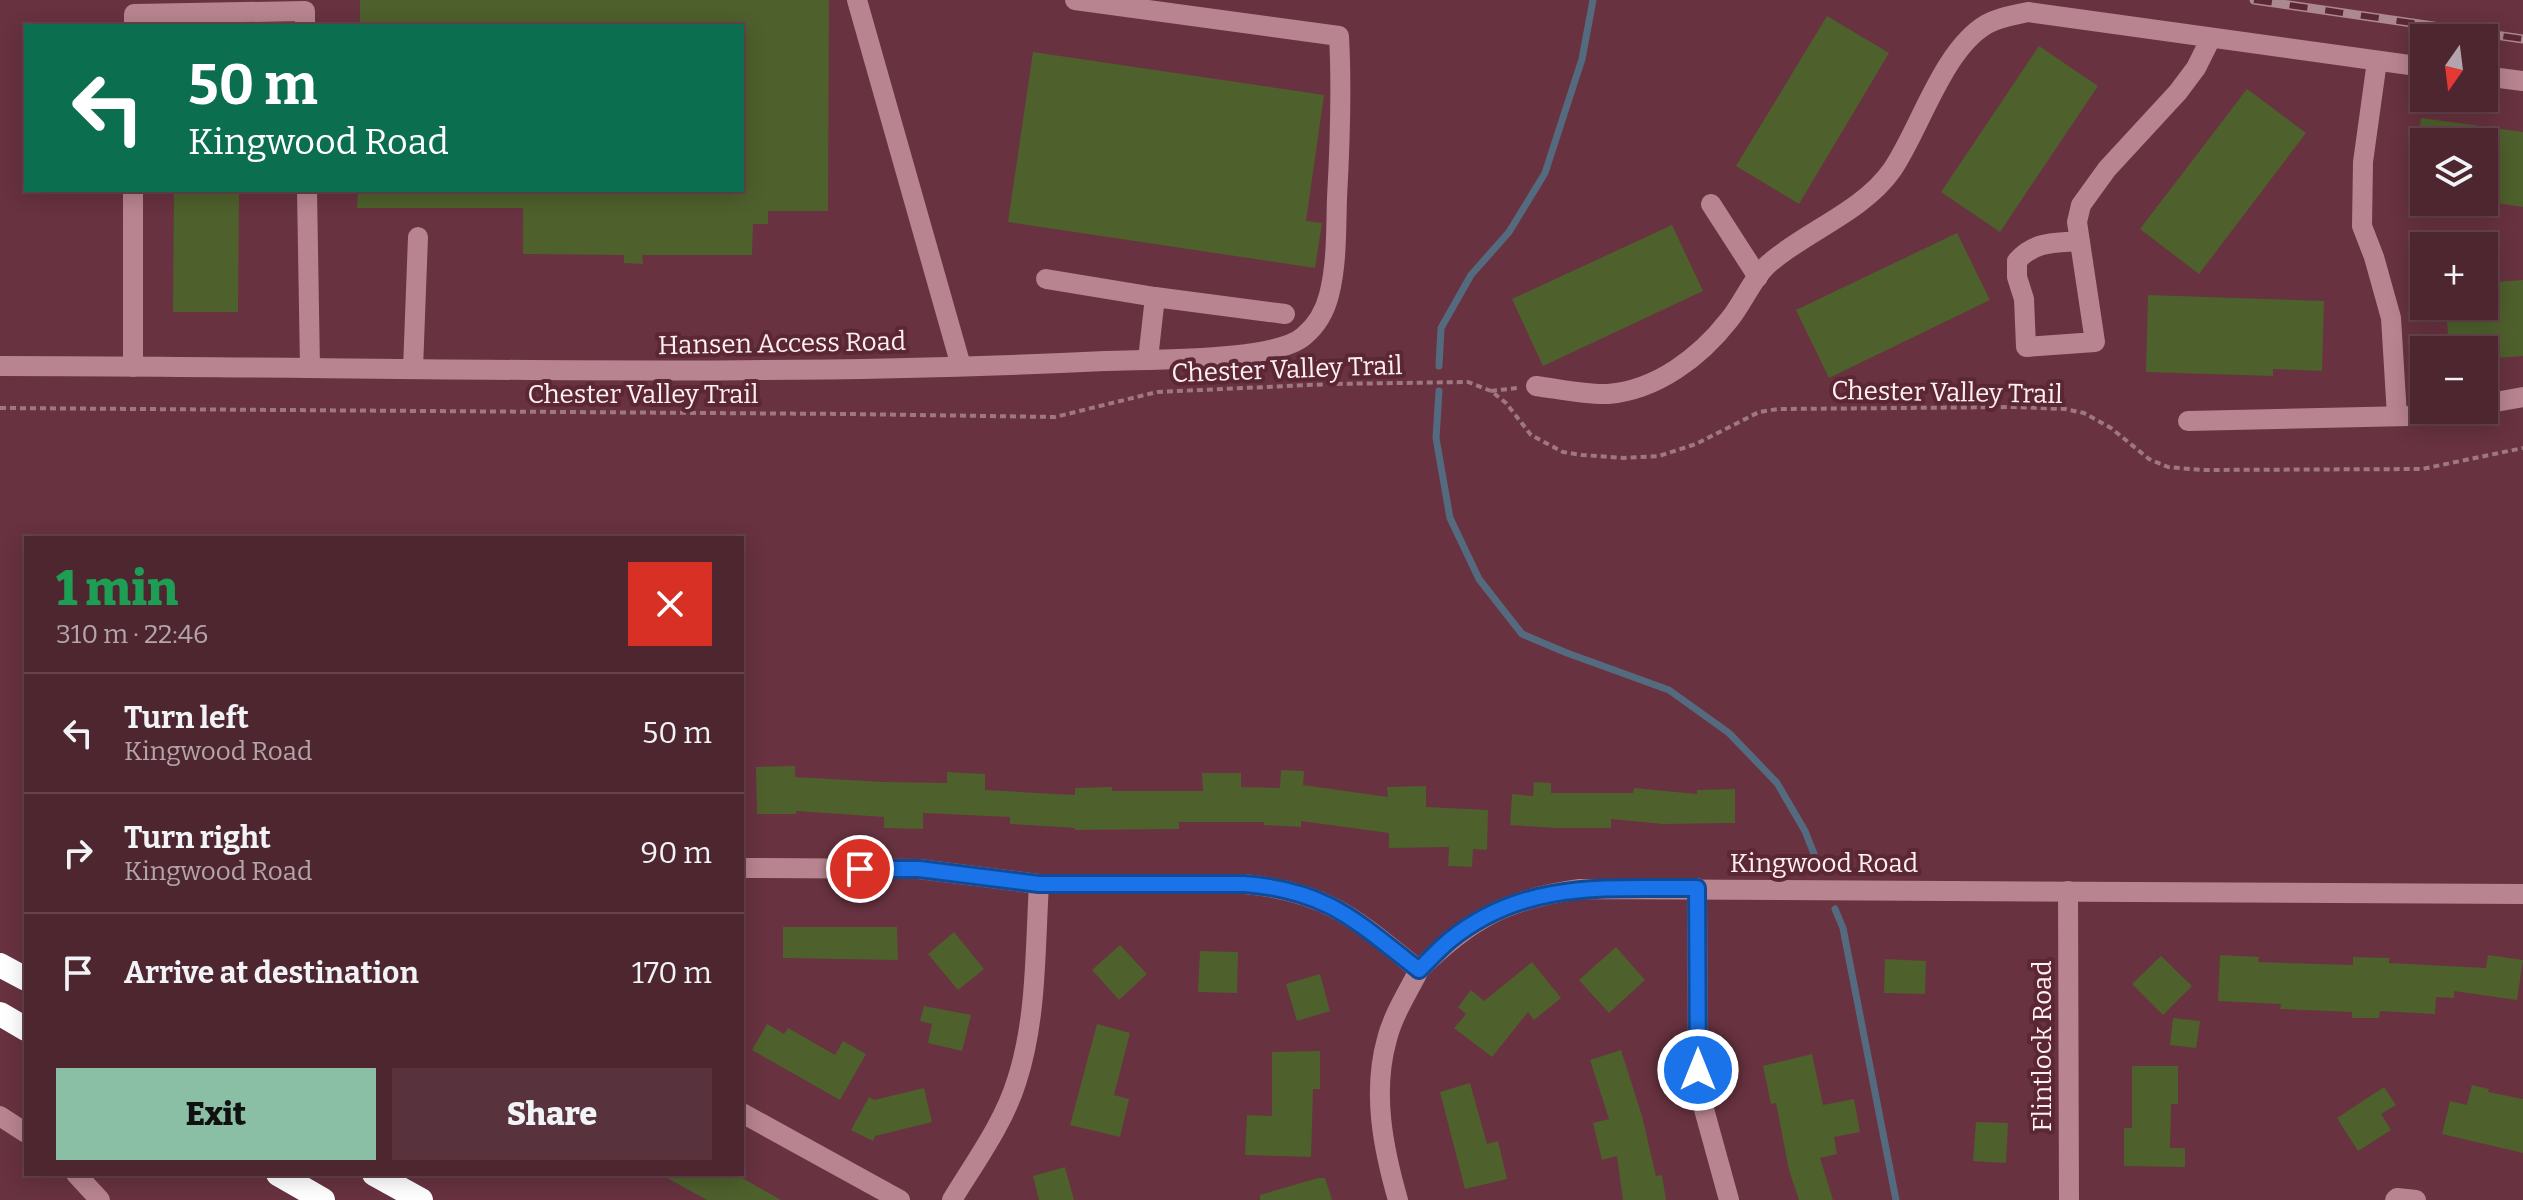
<!DOCTYPE html>
<html lang="en">
<head>
<meta charset="utf-8">
<style>
	body { margin:0; font-family:Bitter,serif; background:#58323c; color:#f1f3f6; height:100vh; display:flex; flex-direction:column; font-size:30px; white-space:nowrap }
	* { box-sizing:border-box; margin:0 }
	p { font-size:26px; color:#b3a5ab }
	.icon { flex:none; width:44px; height:44px; fill:none; stroke:currentColor; stroke-width:2; stroke-linecap:round; stroke-linejoin:round }
	.map { position:relative; flex:1; overflow:hidden }
	.panel { position:absolute; left:24px; top:536px; width:720px; height:640px; display:flex; flex-direction:column; background:#4e2630; border-radius:0px; box-shadow:0 4px 20px #0003,0 0 0 2px #65434c }
	.panel>* { flex:none }
	.top-card { position:absolute; left:24px; top:24px; width:720px; height:168px; border-radius:0px; box-shadow:0 4px 20px #0003,0 0 0 2px #65434c; background:#0b6e4f; color:#fff; overflow:hidden }
	.needle { width:52px; rotate:194deg }
	.controls { position:absolute; left:2410px; top:24px; display:grid; gap:16px }
	.controls a { display:grid; place-items:center; width:88px; height:88px; border-radius:0px; background:#4e2630; box-shadow:0 4px 20px #0003,0 0 0 2px #65434c; font-size:40px }
	.pin { position:absolute; display:grid; place-items:center; width:68px; height:68px; color:#fff; margin:-34px; border:4px solid #fff; border-radius:50%; box-shadow:0 2px 8px #0007 }
	.me { position:absolute; width:88px; margin:-44px; rotate:0deg; stroke-linejoin:round; filter:drop-shadow(0 0 6px #0008) }
	.turn { display:flex; align-items:center; gap:28px; height:168px; padding:0 32px; font-size:36px }
	.turn .icon { width:104px; height:104px; stroke-width:2.5 }
	.turn b { display:block; font-size:56px; line-height:68px }
	.round { display:grid; place-items:center; flex:none; width:84px; height:84px; border-radius:0px; background:#58323c }
	.summary { display:flex; align-items:center; justify-content:space-between; height:136px; padding:0 32px }
	h1 { font-size:48px; font-weight:800; line-height:60px; color:#1e9e55 }
	.button { display:flex; gap:16px; margin-top:auto; padding:16px 32px }
	.button a { flex:1; height:92px; border-radius:0px; background:#8abfa5; color:#111; font-size:32px; font-weight:800; line-height:92px; text-align:center }
	.button a+a { background:#58323c; color:#f1f3f6 }
	ul { padding:0; list-style:none }
	li { display:flex; align-items:center; gap:24px; height:120px; padding:0 32px; border-top:2px solid #65434c }
	li div { flex:1 }
	li b { display:block; font-size:30px }
	li em { font-style:normal }
	.map>svg:first-child { display:block }
	.lines { fill:none; stroke-linecap:round; stroke-linejoin:round }
	.stream { stroke:#546b7f; stroke-width:7 }
	.building { fill:#4e602c }
	.path { stroke:#9f7781; stroke-width:4; stroke-dasharray:6 4; stroke-linecap:butt }
	.minor { stroke:#b7848f; stroke-width:20 }
	.highway { stroke:#fff; stroke-width:24 }
	.rail-casing { stroke:#ac8891; stroke-width:9 }
	.rail { stroke:#5c2735; stroke-width:6; stroke-dasharray:18; stroke-linecap:butt }
	.route-casing { stroke:#114b97; stroke-width:20 }
	.route { stroke:#1a73e8; stroke-width:14 }
	.labels { text-anchor:middle; stroke-width:8; stroke-linejoin:round; paint-order:stroke }
	.street-label { font-size:26px; fill:#feeff2; stroke:#5c2735 }
</style>
</head>
<body>
<div class="map">
<svg width="2523" height="1200" viewBox="0 0 2523 1200">
	<rect width="100%" height="100%" fill="#683240"/>
	<g class="lines">
		<!-- stream -->
		<g class="stream">
			<polyline points="1439,366 1441,328 1471,275 1509,232 1545,173 1582,59 1593,0"/>
			<polyline points="1439,391 1436,438 1450,518 1479,579 1522,634 1567,653 1669,690 1729,733 1777,783 1805,831 1818,864"/>
			<polyline points="1835,909 1843,928 1896,1200"/>
		</g>
	</g>
	<!-- building -->
	<g class="building">
		<polygon points="360,0 829,0 828,211 768,211 768,224 753,224 752,255 642,255 643,264 624,263 624,255 523,254 523,208 357,208 358,190 742,190 742,26 360,26"/>
		<polygon points="1827,16 1889,53 1799,204 1736,166"/>
		<polygon points="2039,46 2098,86 2000,232 1941,192"/>
		<polygon points="1033,52 1324,95 1306,221 1322,223 1315,268 1008,222"/>
		<polygon points="2247,89 2306,133 2199,274 2140,229"/>
		<polygon points="2421,118 2523,132 2523,207 2484,201 2484,142 2418,142"/>
		<polygon points="174,190 239,190 238,312 173,312"/>
		<polygon points="1672,225 1703,291 1543,366 1512,299"/>
		<polygon points="1957,233 1990,300 1829,378 1796,310"/>
		<polygon points="2523,280 2523,356 2484,359 2484,350 2449,350 2446,306 2484,306 2484,283"/>
		<polygon points="2148,295 2324,301 2322,371 2273,369 2273,376 2146,372"/>
		<polygon points="795,766 795,777 884,782 947,783 947,772 985,774 985,790 1075,795 1075,788 1112,787 1112,791 1203,791 1202,773 1241,773 1241,787 1280,788 1281,770 1304,771 1303,785 1388,797 1387,787 1426,786 1426,807 1488,810 1487,850 1473,849 1472,867 1448,866 1449,847 1389,848 1389,833 1301,821 1301,827 1264,825 1264,822 1179,822 1179,829 1075,830 1075,828 1010,824 1010,817 923,813 923,829 884,828 884,817 796,811 796,814 757,814 756,767"/>
		<polygon points="1534,782 1551,783 1551,793 1633,793 1634,788 1697,794 1697,790 1735,789 1735,823 1663,824 1611,819 1611,828 1555,828 1510,825 1512,794 1533,796"/>
		<polygon points="783,927 897,927 898,960 783,958"/>
		<polygon points="954,932 984,969 958,990 928,954"/>
		<polygon points="1120,945 1147,974 1119,1000 1092,970"/>
		<polygon points="1616,947 1645,980 1609,1013 1579,980"/>
		<polygon points="1200,951 1238,952 1237,993 1198,992"/>
		<polygon points="2220,955 2259,957 2258,962 2353,965 2353,957 2389,958 2389,963 2486,968 2488,955 2523,960 2517,1000 2454,991 2454,998 2436,997 2435,1014 2380,1011 2379,1018 2352,1018 2352,1012 2280,1009 2281,1004 2218,1001"/>
		<polygon points="2161,956 2192,986 2163,1015 2132,984"/>
		<polygon points="1885,959 1926,961 1925,994 1884,993"/>
		<polygon points="1532,962 1561,998 1534,1020 1528,1012 1492,1057 1454,1028 1466,1014 1458,1007 1471,990 1484,1001"/>
		<polygon points="1320,974 1330,1011 1297,1021 1286,984"/>
		<polygon points="924,1006 971,1015 962,1051 928,1043 932,1024 920,1021"/>
		<polygon points="2173,1018 2200,1021 2196,1048 2170,1045"/>
		<polygon points="767,1024 784,1034 788,1028 835,1055 843,1041 866,1054 840,1100 752,1050"/>
		<polygon points="1097,1024 1130,1033 1114,1095 1129,1099 1120,1137 1070,1125"/>
		<polygon points="1621,1050 1642,1116 1656,1176 1662,1175 1666,1200 1623,1200 1617,1156 1602,1160 1593,1123 1609,1119 1590,1060"/>
		<polygon points="1320,1051 1320,1089 1313,1089 1311,1157 1245,1155 1247,1115 1272,1116 1272,1052"/>
		<polygon points="1812,1054 1823,1105 1854,1099 1860,1132 1834,1137 1837,1154 1820,1158 1833,1200 1799,1200 1789,1170 1776,1103 1771,1104 1763,1066"/>
		<polygon points="2132,1066 2178,1066 2178,1104 2171,1104 2170,1148 2185,1148 2185,1167 2124,1166 2124,1128 2132,1128"/>
		<polygon points="1470,1083 1487,1144 1498,1141 1507,1179 1465,1189 1440,1092"/>
		<polygon points="2472,1085 2489,1089 2488,1092 2523,1099 2523,1153 2442,1134 2450,1101 2467,1105"/>
		<polygon points="2384,1087 2396,1105 2381,1114 2391,1130 2358,1151 2337,1118"/>
		<polygon points="924,1088 932,1122 875,1136 873,1141 851,1130 869,1097 874,1100"/>
		<polygon points="1976,1122 2008,1123 2006,1163 1973,1161"/>
		<polygon points="1065,1167 1074,1200 1039,1200 1033,1176"/>
		<polygon points="660,1174 735,1174 781,1200 707,1200"/>
		<polygon points="1318,1178 1325,1178 1332,1200 1260,1200 1260,1195"/>
	</g>
	<g class="lines">
		<!-- path -->
		<g class="path">
			<polyline points="1312,357 1331,384"/>
			<polyline points="1491,391 1517,388"/>
			<polyline points="0,408 848,414 1055,417 1157,392 1331,384 1468,382 1491,391 1506,403 1531,435 1563,452 1582,455 1624,458 1659,456 1696,444 1759,412 1778,409 2016,407 2065,409 2084,413 2111,428 2149,459 2168,467 2202,470 2422,469 2523,448"/>
		</g>
		<!-- minor -->
		<g class="minor">
			<polyline points="857,0 961,366"/>
			<polyline points="134,26 134,14 305,11 305,26"/>
			<polyline points="2377,61 2363,162 2362,226 2374,257 2391,318 2397,416"/>
			<polyline points="2484,76 2523,81"/>
			<polyline points="307,190 310,368"/>
			<polyline points="1711,204 1758,277"/>
			<path d="M 2080,241 C 2055,243 2034,241 2017,261 L 2017,277 L 2024,299 L 2026,347 L 2095,342 L 2077,222 L 2081,205 L 2107,169 L 2178,92 L 2196,68 L 2211,38"/>
			<polyline points="1046,279 1155,297"/>
			<polyline points="1148,359 1155,297 1285,314"/>
			<path d="M 0,366 C 368,366 737,379 1105,361 C 1147,359 1275,362 1304,336 C 1316,326 1325,311 1329,295 C 1337,264 1336,230 1337,198 C 1340,144 1342,90 1339,36 L 1075,0"/>
			<polyline points="133,367 133,190"/>
			<polyline points="413,369 418,237"/>
			<path d="M 1536,386 C 1559,389 1585,395 1608,394 C 1657,390 1700,357 1729,320 C 1744,302 1753,276 1772,261 C 1809,230 1863,211 1892,170 C 1920,129 1943,49 1987,24 C 1999,17 2015,15 2028,12 L 2424,67"/>
			<polyline points="2484,404 2523,397"/>
			<polyline points="2188,421 2409,416 2450,410"/>
			<path d="M 742,868 L 919,869 L 1039,884 L 1244,884 C 1327,891 1357,920 1419,970 C 1470,919 1507,899 1580,889 L 2523,894"/>
			<polyline points="1697,888 1698,1070 1702,1102 1729,1200"/>
			<polyline points="2068,891 2069,1200"/>
			<polyline points="742,1113 900,1200"/>
			<polyline points="0,1116 26,1133"/>
			<polyline points="76,1174 100,1200"/>
			<path d="M 952,1200 C 975,1162 1004,1123 1017,1080 C 1037,1018 1035,949 1039,884"/>
			<path d="M 1398,1200 C 1383,1148 1372,1092 1387,1039 C 1393,1015 1408,992 1419,970"/>
			<polyline points="2395,1200 2397,1198 2416,1200"/>
		</g>
		<!-- highway -->
		<g class="highway">
			<polyline points="0,965 26,979"/>
			<polyline points="0,1014 26,1029"/>
			<polyline points="278,1174 323,1200"/>
			<polyline points="374,1174 421,1200"/>
		</g>
		<!-- rail casing -->
		<g class="rail-casing">
			<polyline id="rail" points="2254,0 2523,39"/>
		</g>
		<!-- rail -->
		<use href="#rail" class="rail"/>
	</g>
	<g class="lines">
		<!-- route casing -->
		<g class="route-casing">
			<path id="route" d="M 860,869 L 919,869 L 1039,884 L 1244,884 C 1327,890 1356,921 1419,970 C 1429,960 1439,949 1450,940 C 1525,879 1607,889 1697,888 L 1698,1070"/>
		</g>
		<!-- route -->
		<use href="#route" class="route"/>
	</g>
	<g class="labels">
		<!-- street labels -->
		<g class="street-label">
			<text transform="translate(782 343) rotate(-1)" y="9">Hansen Access Road</text>
			<text transform="translate(1287 369) rotate(-2)" y="9">Chester Valley Trail</text>
			<text transform="translate(1947 392) rotate(1)" y="9">Chester Valley Trail</text>
			<text x="643" y="403">Chester Valley Trail</text>
			<text x="1824" y="872">Kingwood Road</text>
			<text transform="translate(2042 1046) rotate(-90)" y="9">Flintlock Road</text>
		</g>
	</g>
</svg>
<div class="controls">
<a><svg class="needle" viewBox="-14 -14 28 28"><path d="M0-13l5 13h-10z" fill="#e53935"/><path d="M0 13l5-13h-10z" fill="#b3a5ab"/></svg></a>
<a><svg class="icon" aria-label="layers" viewBox="0 0 24 24"><path d="M12 4l9 5-9 5-9-5zM3 14l9 5 9-5"/></svg></a>
<a>+</a>
<a>−</a>
</div>
<div class="pin" style="left:860px;top:869px;background:#d93025"><svg class="icon" aria-label="arrive" viewBox="0 0 24 24"><path d="M6 21V4h12l-3 4 3 4H6"/></svg></div>
<svg class="me" style="left:1698px;top:1070px" viewBox="-20 -20 40 40"><circle r="17" fill="#1a73e8" stroke="#fff" stroke-width="3"/><path d="M0-11L8 9 0 5-8 9z" fill="#fff"/></svg>
<div class="top-card">
<div class="turn"><svg class="icon" aria-label="left" viewBox="0 0 24 24"><path d="M17 20v-9H6M10 6l-5 5 5 5"/></svg><div><b>50 m</b>Kingwood Road</div></div>
</div>
<section class="panel">
<div class="summary"><div><h1>1 min</h1><p>310 m · 22:46</p></div><a class="round" style="background:#d93025;color:#fff"><svg class="icon" aria-label="close" viewBox="0 0 24 24"><path d="M6 6l12 12M18 6L6 18"/></svg></a></div>
<ul>
<li><svg class="icon" aria-label="left" viewBox="0 0 24 24"><path d="M17 20v-9H6M10 6l-5 5 5 5"/></svg><div><b>Turn left</b><p>Kingwood Road</p></div><em>50 m</em></li>
<li><svg class="icon" aria-label="right" viewBox="0 0 24 24"><path d="M7 20v-9h11M14 6l5 5-5 5"/></svg><div><b>Turn right</b><p>Kingwood Road</p></div><em>90 m</em></li>
<li><svg class="icon" aria-label="arrive" viewBox="0 0 24 24"><path d="M6 21V4h12l-3 4 3 4H6"/></svg><div><b>Arrive at destination</b></div><em>170 m</em></li>
</ul>
<div class="button"><a>Exit</a><a>Share</a></div>
</section>
</div>
</body>
</html>
